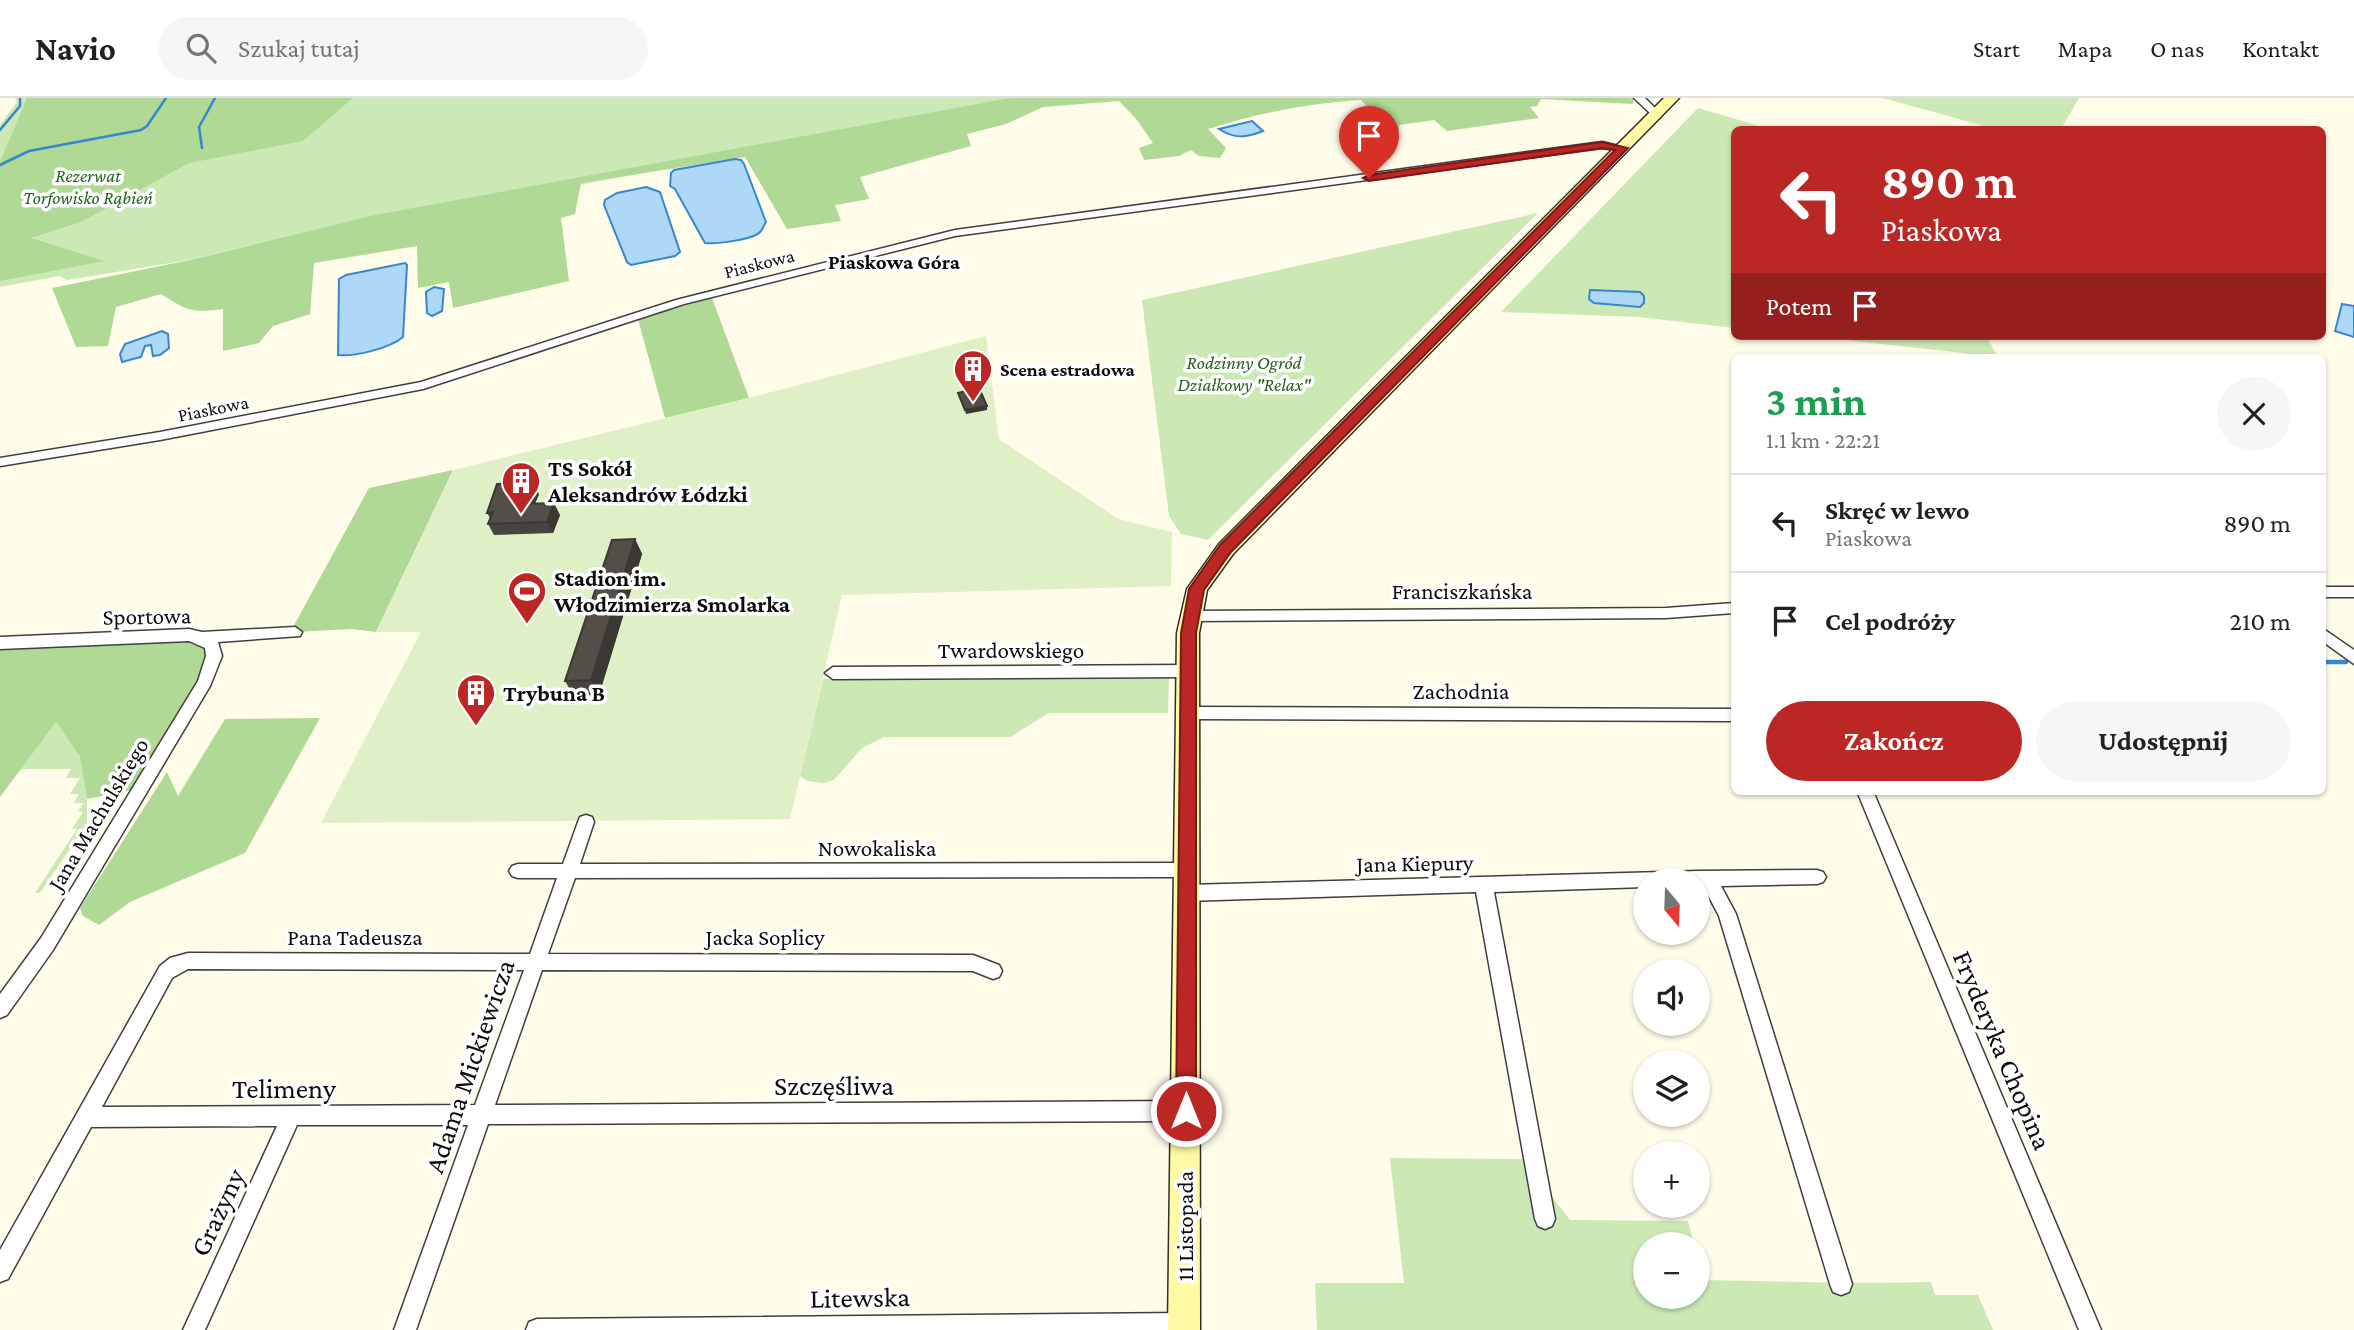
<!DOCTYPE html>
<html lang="pl">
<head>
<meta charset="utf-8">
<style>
	body { margin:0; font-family:"Crimson Pro",serif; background:#f6f6f6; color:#202124; height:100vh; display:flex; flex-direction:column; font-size:26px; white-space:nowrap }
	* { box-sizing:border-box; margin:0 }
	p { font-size:23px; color:#757577 }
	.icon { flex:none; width:38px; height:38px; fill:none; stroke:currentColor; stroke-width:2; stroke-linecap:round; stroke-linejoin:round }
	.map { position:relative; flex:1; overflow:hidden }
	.drawer { position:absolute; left:1731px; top:256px; width:595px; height:441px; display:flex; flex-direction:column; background:#fff; border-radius:10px; box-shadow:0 2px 5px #0004 }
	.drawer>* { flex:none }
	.hud { position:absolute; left:1731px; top:28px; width:595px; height:214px; border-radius:10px; box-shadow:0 2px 5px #0004; background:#bb2724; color:#fff; overflow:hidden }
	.needle { width:46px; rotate:161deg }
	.controls { position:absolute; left:1633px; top:770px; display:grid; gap:14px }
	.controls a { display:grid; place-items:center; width:77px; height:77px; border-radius:50%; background:#fff; box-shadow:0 2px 5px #0004; font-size:35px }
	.pin { position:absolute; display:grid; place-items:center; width:60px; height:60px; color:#fff; margin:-72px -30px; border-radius:50% 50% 50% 0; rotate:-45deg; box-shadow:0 0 7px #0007 }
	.pin .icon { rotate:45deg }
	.me { position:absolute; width:77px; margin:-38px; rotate:0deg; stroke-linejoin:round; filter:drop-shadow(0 0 5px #0008) }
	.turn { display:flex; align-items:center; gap:24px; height:147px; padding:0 35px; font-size:32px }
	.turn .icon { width:91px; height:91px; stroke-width:2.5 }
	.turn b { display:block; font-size:49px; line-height:60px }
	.then { display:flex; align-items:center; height:66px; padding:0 35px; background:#0003; gap:14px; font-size:26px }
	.round { display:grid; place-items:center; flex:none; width:74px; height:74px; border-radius:37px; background:#f6f6f6 }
	.head { display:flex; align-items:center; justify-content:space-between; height:119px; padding:0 35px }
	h1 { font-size:42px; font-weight:700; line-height:52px; color:#1e9e55 }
	.primary-button { display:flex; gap:14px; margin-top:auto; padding:14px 35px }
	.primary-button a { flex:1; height:80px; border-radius:42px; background:#bb2724; color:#fff; font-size:28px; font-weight:700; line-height:80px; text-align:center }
	.primary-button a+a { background:#f6f6f6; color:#202124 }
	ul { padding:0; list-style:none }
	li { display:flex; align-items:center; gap:21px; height:98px; padding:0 35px; border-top:2px solid #e0e0e0 }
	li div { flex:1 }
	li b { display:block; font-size:26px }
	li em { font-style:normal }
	header { display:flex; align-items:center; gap:42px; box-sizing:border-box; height:98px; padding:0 35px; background:#fff; border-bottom:2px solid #e0e0e0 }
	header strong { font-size:33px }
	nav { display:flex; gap:38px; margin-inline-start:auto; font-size:24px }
	.search { width:490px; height:63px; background:#f6f6f6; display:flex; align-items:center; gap:18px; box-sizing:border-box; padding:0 24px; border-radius:38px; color:#757577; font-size:26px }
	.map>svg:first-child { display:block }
	.green { fill:#cce9b5 }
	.forest { fill:#afd994 }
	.pitch { fill:#dff0c7 }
	.water { fill:#afd7f6; stroke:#3687cd; stroke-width:2 }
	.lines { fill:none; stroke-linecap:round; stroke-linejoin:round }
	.stream-far1 { stroke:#3687cd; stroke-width:2.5 }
	.stream { stroke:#3687cd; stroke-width:4.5 }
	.street-casing { stroke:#3f3f3f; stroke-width:3 }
	.secondary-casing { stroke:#2e2e2e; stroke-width:3 }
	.street { fill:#fff; fill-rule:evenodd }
	.secondary { fill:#fffba5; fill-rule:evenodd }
	.wall { fill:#48433e }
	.shaded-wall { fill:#3b3732 }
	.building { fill:#544e48; stroke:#3b3732; stroke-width:2 }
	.route { fill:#bb2724; stroke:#7a1917; stroke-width:2 }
	.labels { text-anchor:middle; stroke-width:7; stroke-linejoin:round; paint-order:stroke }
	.far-park-label { font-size:19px; font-style:italic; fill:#26631d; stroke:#fff }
	.far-street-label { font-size:19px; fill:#0c0c0c; stroke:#fff }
	.far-poi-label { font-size:19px; font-weight:bold; fill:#0c0c0c; stroke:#fff; text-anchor:start }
	.far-neighbourhood-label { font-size:21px; font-weight:bold; fill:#0c0c0c; stroke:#fff }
	.poi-label { font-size:23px; font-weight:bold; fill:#0c0c0c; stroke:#fff; text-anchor:start }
	.street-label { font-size:23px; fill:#0c0c0c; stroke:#fff }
	.near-street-label { font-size:28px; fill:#0c0c0c; stroke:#fff }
</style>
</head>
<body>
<header>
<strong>Navio</strong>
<div class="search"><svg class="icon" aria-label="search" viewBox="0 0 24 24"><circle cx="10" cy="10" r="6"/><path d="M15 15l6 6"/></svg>Szukaj tutaj</div>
<nav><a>Start</a><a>Mapa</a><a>O nas</a><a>Kontakt</a></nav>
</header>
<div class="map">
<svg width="2354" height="1232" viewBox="0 0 2354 1232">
	<rect width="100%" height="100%" fill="#fffcea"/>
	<!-- green -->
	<g class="green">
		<polygon points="15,0 1052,0 242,149 195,161 67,182 60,178 0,189 0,27 17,4"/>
		<polygon points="1883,0 2079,0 2061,31 1995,31"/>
		<polygon points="1698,10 1770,31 1734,32 1734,230 1639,219 1501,214"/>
		<polygon points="1538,115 1208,442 1181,436 1169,418 1142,202"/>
		<polygon points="1810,238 1986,238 1998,259 1981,257"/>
		<polygon points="1169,578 1168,615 1049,615 1010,639 884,639 862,650 834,682 823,685 807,683 800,678 823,581"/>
		<polygon points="56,624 80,659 87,701 87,726 40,795 35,795 77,731 72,731 83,714 78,713 84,705 74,705 79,696 70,696 80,680 66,680 71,671 20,671"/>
		<path d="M 1390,1060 L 1523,1061 L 1570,1122 L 1688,1123 L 1694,1146 L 1645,1146 L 1645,1199 L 1698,1199 L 1698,1160 L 1703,1182 C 1779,1183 1855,1186 1931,1184 L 1935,1197 L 1978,1197 L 1993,1232 L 1317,1232 L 1315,1185 L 1404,1185 Z"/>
	</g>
	<!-- forest -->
	<g class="forest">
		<polygon points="27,0 353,0 303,43 189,65 81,124 31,140 104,163 0,183 0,64"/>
		<path d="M 1010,0 L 1633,0 L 1634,1 L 1633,6 L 1541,1 L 1537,8 L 1530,9 L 1539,20 L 1447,33 L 1434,22 L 1399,27 L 1399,33 L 1387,32 L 1361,2 C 1309,5 1258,15 1208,31 L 1226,50 L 1220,60 L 1199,58 L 1191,52 L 1179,58 L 1144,62 L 1139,50 L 1153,45 L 1137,22 L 1119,3 L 1043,9 L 1006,26 L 967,36 L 971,48 L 860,79 L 869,101 L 835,107 L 841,123 L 787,131 L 745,59 L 581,85 L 575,116 L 561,120 L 569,183 L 453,210 L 449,184 L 418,190 L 417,148 L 314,165 L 310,216 L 273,228 L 259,245 L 223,253 L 223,211 C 191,215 188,213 161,196 L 116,209 L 108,248 L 76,249 L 52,190 L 195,161 L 375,117 Z"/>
		<polygon points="712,200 749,300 665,320 638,221"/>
		<polygon points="453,372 376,534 352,531 295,534 292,531 369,390"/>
		<polygon points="202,540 214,558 141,690 87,701 80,659 56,624 0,699 0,550"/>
		<polygon points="320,620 245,755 130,804 99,827 83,818 80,810 167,674 178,698 225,621"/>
	</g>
	<!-- pitch -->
	<polygon class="pitch" points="986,238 999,341 1118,421 1172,434 1171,488 842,497 790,721 321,725 421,534 376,534 453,372 749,300"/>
	<!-- water -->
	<g class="water">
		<path d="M 1252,23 L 1263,33 C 1246,40 1234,41 1219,31 Z"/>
		<path d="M 735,61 L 741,62 L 744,66 L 766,124 C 764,127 763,131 760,134 C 752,142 717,146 705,145 L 675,91 L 670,88 L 671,75 L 674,72 Z"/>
		<polygon points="646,89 660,94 680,154 675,158 631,167 627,164 604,107 605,102 617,95"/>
		<path d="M 405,165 L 407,167 L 403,239 C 390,250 355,259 338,257 L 339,181 L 346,177 Z"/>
		<polygon points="434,189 444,191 442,213 432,218 427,215 426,194"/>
		<polygon points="1590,192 1640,194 1644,198 1644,205 1640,209 1594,205 1589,201"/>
		<polygon points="2342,206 2354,208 2354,239 2335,233"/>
		<polygon points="162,233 168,236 169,250 160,257 153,258 151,247 145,248 141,259 122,264 120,256 125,246"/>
	</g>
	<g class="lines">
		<!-- stream-far1 -->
		<g class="stream-far1">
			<polyline points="0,32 20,8 20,0"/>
			<polyline points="202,50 199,29 215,0"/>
			<polyline points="0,67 29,53 141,32 147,28 166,0"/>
		</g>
		<!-- stream -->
		<polyline class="stream" points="2322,564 2346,564"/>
		<!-- street casing -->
		<g class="street-casing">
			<g id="street">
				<polygon points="1634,0 1645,0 1661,16 1653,18"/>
				<polygon points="1602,44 1627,50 1622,53 1602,50 955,138 684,206 423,291 160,342 0,368 0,360 160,334 421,284 676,202 955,132"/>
				<rect x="2322" y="489" width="32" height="10"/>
				<polygon points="1734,505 1734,515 1666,520 1190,523 1183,518 1190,513 1666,510"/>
				<polygon points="295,529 302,534 300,538 218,544 222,558 210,588 53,852 7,917 0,920 0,896 41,840 198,583 206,558 205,550 189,543 0,551 0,539 189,531 202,534"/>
				<polygon points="2322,530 2354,552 2354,566 2322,543"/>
				<polygon points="1188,567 1196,573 1188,579 833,581 825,575 833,569"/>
				<polygon points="1188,609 1734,611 1734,623 1188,621 1182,619 1180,615 1182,611"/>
				<polygon points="1857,693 1873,693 2101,1232 2079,1232"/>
				<path d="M 586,717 L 592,719 L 594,724 L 580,766 L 1186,765 L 1192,767 L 1195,772 L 1192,777 L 1186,779 L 575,780 L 548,856 L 973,857 L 999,867 L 1002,873 L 999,879 L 993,881 L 973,873 L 542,872 L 495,1007 L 1186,1003 L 1193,1006 L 1196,1013 L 1193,1020 L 1186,1023 L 488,1026 L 416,1232 L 394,1232 L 468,1027 L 297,1027 L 205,1232 L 183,1232 L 277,1028 L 91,1029 L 8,1181 L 0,1184 L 0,1152 L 160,868 L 170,860 L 188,855 L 530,856 L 557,780 L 518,780 L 512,778 L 509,773 L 512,768 L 518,766 L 563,766 L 578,724 L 580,719 ZM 188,871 L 524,872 L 475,1007 L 102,1009 L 172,880 Z"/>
				<polygon points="1817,772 1823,774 1826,779 1823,784 1817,786 1721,788 1736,816 1852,1186 1849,1194 1841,1197 1833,1194 1830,1186 1719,818 1709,799 1698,789 1698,782 1645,782 1645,789 1494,794 1555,1121 1552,1128 1545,1131 1538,1128 1535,1121 1476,794 1186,803 1180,800 1177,795 1180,790 1186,787 1699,773"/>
				<polygon points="1184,1215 1192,1218 1195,1226 1192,1232 526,1232 529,1224 537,1221"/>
			</g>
		</g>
		<!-- secondary casing -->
		<g class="secondary-casing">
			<polygon id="secondary" points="1664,0 1679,0 1233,456 1207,492 1199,535 1200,1232 1168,1232 1177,535 1187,491 1219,446"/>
		</g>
		<!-- street -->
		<use href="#street" class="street"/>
		<!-- secondary -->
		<use href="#secondary" class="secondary"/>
	</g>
	<!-- wall -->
	<g class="wall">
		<polygon points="539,396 535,406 560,417 553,435 494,437 488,426 490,420 487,415"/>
		<polygon points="635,441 642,456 599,597 574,598 565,583"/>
	</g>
	<!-- shaded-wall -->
	<g class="shaded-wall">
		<polygon points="987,308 987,312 966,316 965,312"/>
		<polygon points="533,385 539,396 530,417 524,406"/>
		<polygon points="554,405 560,417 553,435 547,424"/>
		<polygon points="635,441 642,456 599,597 591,582"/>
	</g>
	<!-- building -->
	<g class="building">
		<polygon points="979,290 987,308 965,312 958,295"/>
		<polygon points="533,385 524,406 554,405 547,424 488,426 493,414 487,415 497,386"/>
		<polygon points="635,441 591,582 565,583 612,442"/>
	</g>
	<!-- route -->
	<polygon class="route" points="1602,44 1628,50 1231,454 1204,492 1196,535 1196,1013 1193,1020 1186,1023 1179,1020 1176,1013 1181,535 1189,491 1220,447 1615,52 1602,50 1369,83 1363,80 1369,77"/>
	<!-- icons -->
	<defs>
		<g id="building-pin" transform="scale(2.0125)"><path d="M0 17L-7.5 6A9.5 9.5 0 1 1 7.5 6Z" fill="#bb2724" stroke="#fff"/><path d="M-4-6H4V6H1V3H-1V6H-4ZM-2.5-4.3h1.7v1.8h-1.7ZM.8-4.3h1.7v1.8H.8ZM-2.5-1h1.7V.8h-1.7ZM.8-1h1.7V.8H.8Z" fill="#fff"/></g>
		<g id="stadium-pin" transform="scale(2.0125)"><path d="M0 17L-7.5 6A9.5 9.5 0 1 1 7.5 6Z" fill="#bb2724" stroke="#fff"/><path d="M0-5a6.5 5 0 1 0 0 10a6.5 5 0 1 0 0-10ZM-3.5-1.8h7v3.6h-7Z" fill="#fff"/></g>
	</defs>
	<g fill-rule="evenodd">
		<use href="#building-pin" x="973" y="271"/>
		<use href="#building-pin" x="521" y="383"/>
		<use href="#stadium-pin" x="527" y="493"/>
		<use href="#building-pin" x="476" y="595"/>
	</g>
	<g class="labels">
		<!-- far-park labels -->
		<g class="far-park-label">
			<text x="88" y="84">Rezerwat<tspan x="88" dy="22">Torfowisko Rąbień</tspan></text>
			<text x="1244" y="271">Rodzinny Ogród<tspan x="1244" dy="22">Działkowy "Relax"</tspan></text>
		</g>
		<!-- far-street labels -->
		<g class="far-street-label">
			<text transform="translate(759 165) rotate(-14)" y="7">Piaskowa</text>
			<text transform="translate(213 310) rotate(-11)" y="7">Piaskowa</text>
		</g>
		<!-- far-poi labels -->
		<g class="far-poi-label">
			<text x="1000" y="278">Scena estradowa</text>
		</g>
		<!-- far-neighbourhood labels -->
		<g class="far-neighbourhood-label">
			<text x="894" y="171">Piaskowa Góra</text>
		</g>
		<!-- poi labels -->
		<g class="poi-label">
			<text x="548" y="378">TS Sokół<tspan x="548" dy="26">Aleksandrów Łódzki</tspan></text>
			<text x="554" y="488">Stadion im.<tspan x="554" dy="26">Włodzimierza Smolarka</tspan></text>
			<text x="503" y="603">Trybuna B</text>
		</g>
		<!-- street labels -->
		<g class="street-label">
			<text x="1462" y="501">Franciszkańska</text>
			<text transform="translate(147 518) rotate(-1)" y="8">Sportowa</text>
			<text x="1011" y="560">Twardowskiego</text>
			<text x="1461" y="601">Zachodnia</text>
			<text transform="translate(98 716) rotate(-59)" y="8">Jana Machulskiego</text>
			<text x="877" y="758">Nowokaliska</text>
			<text transform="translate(1415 765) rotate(-1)" y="8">Jana Kiepury</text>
			<text x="355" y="847">Pana Tadeusza</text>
			<text x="765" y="847">Jacka Soplicy</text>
			<text transform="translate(1185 1128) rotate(-90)" y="8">11 Listopada</text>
		</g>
		<!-- near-street labels -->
		<g class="near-street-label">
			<text transform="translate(2003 952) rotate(67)" y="10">Fryderyka Chopina</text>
			<text transform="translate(469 968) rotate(-71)" y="10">Adama Mickiewicza</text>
			<text x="834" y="997">Szczęśliwa</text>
			<text x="284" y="1000">Telimeny</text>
			<text transform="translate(217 1114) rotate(-65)" y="10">Grażyny</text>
			<text transform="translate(860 1199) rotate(-1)" y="10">Litewska</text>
		</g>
	</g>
</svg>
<div class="controls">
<a><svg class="needle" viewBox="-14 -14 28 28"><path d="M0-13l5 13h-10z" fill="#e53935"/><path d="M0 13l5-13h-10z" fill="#757577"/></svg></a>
<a><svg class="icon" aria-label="sound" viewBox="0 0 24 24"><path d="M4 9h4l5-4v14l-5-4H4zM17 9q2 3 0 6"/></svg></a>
<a><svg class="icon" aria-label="layers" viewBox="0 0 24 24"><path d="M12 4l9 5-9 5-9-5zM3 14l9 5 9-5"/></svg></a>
<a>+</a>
<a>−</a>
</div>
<div class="pin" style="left:1369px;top:80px;background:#d93025"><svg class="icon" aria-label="arrive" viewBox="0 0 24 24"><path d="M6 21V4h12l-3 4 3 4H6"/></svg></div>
<svg class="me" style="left:1186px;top:1013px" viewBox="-20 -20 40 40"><circle r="17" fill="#bb2724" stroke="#fff" stroke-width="3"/><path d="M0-11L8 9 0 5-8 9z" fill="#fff"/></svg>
<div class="hud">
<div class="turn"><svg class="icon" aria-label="left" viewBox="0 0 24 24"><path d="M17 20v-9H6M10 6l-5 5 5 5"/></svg><div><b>890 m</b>Piaskowa</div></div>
<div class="then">Potem<svg class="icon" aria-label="arrive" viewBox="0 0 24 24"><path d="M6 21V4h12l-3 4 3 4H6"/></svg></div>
</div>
<section class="drawer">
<div class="head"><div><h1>3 min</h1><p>1.1 km · 22:21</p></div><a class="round"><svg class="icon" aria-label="close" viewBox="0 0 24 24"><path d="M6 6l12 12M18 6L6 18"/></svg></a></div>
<ul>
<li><svg class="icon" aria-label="left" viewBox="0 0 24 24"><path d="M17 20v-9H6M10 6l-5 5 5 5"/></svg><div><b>Skręć w lewo</b><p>Piaskowa</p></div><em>890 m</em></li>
<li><svg class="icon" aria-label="arrive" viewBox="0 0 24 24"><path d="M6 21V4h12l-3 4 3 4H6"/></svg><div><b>Cel podróży</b></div><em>210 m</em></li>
</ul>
<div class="primary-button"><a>Zakończ</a><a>Udostępnij</a></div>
</section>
</div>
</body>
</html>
